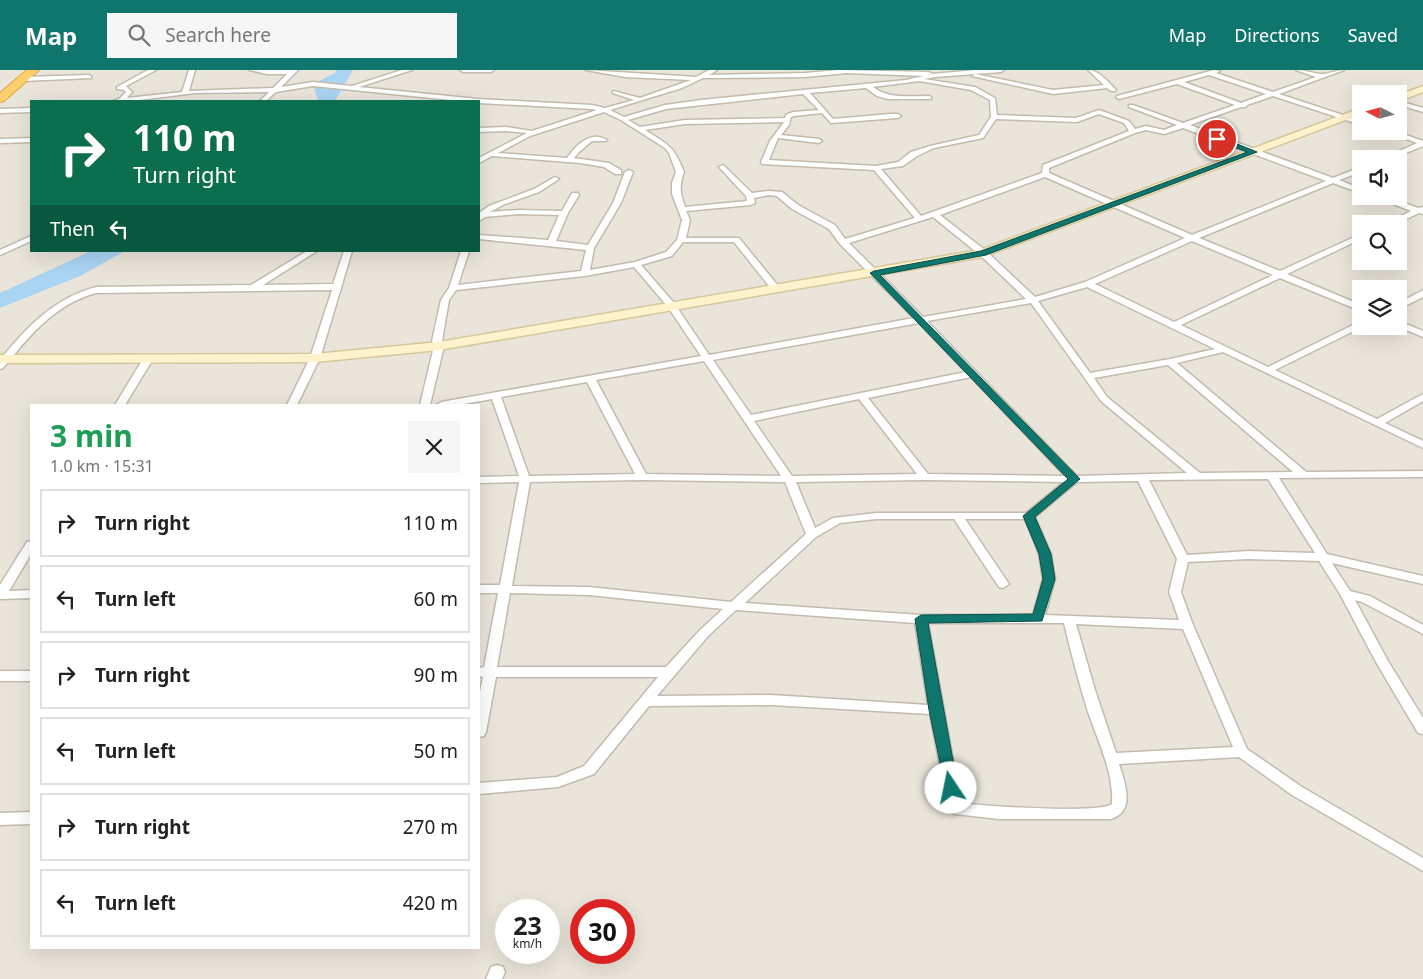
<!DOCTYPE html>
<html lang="en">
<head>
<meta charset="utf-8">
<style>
	body { margin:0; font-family:"Noto Sans",sans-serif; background:#f6f6f6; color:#222; height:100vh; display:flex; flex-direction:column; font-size:19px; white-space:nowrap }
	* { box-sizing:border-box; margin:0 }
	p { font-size:16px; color:#767676 }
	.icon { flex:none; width:28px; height:28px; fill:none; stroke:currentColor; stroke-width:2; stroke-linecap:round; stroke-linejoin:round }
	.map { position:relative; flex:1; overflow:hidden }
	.sheet { position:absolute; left:30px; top:334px; width:450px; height:545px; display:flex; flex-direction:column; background:#fff; border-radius:0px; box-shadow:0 5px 20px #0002 }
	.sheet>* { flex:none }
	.hud { position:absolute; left:30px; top:30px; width:450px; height:152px; border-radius:0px; box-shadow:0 5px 20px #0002; background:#0b6e4f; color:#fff; overflow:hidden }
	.needle { width:32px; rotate:276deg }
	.buttons { position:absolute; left:1352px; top:15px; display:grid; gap:10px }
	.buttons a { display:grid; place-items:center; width:55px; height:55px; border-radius:0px; background:#fff; box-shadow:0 5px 20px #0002; font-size:25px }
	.speed { position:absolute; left:495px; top:829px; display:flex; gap:10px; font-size:25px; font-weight:700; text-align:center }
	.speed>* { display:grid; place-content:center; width:65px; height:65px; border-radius:50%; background:#fff; box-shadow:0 5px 20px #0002; line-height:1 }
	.speed small { font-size:12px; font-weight:400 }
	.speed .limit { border:8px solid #d22; background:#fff; color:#111 }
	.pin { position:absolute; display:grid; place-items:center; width:42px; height:42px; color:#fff; margin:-21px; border:2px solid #fff; border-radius:50%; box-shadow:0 1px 5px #0007 }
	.me { position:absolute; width:55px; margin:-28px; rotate:349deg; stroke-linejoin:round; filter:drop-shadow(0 0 4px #0008) }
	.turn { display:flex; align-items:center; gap:18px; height:105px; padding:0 20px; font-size:22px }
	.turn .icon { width:65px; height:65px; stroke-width:2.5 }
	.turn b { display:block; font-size:35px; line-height:42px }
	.then { display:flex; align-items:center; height:48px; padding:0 20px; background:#0003; gap:10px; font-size:19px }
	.round { display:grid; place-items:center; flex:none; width:52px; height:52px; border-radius:0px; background:#f6f6f6 }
	.overview { display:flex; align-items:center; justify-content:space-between; height:85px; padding:0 20px }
	h1 { font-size:30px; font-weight:700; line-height:38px; color:#1e9e55 }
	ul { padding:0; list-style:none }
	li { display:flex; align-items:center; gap:15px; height:68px; margin:0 10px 8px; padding:0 10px; border:2px solid #e0e0e0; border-radius:0px }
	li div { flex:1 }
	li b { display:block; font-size:19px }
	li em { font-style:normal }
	header { display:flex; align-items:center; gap:30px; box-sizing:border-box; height:70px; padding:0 25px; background:#0f766e; color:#fff }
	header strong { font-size:24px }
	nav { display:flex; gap:28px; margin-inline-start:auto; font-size:18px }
	.search { width:350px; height:45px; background:#f6f6f6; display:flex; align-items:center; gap:12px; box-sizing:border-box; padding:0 18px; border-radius:0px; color:#767676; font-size:19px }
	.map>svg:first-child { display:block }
	.residential { fill:#eae5da; fill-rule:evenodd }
	.water { fill:#a9d4f2 }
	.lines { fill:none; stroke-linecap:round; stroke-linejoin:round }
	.street-casing { stroke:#c2bbae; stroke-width:3 }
	.secondary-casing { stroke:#d6c79b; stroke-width:3 }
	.highway-casing { stroke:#e0a43c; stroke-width:2 }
	.street { fill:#fff; fill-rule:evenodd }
	.secondary { fill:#fff3cd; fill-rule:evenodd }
	.highway { fill:#ffcf6e; fill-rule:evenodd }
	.route { fill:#0f766e; stroke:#0a4d48 }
</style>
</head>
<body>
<header>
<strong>Map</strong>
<div class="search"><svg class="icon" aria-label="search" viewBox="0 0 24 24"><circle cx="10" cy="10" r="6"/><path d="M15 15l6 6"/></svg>Search here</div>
<nav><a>Map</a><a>Directions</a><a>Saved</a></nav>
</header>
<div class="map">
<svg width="1423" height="909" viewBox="0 0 1423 909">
	<rect width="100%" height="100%" fill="#f6f3ec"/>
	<!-- residential -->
	<path class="residential" d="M 0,0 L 1423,0 L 1423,909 L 0,909 ZM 1361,24 L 1399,24 L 1399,61 L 1361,61 ZM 31,31 L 479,31 L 479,181 L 31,181 ZM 1361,89 L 1399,89 L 1399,126 L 1361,126 ZM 1361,154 L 1399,154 L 1399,191 L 1361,191 ZM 1361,219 L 1399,219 L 1399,256 L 1361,256 ZM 31,335 L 479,335 L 479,878 L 31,878 ZM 506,840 L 549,840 L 549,882 L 506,882 ZM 581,840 L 624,840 L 624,882 L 581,882 Z"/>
	<!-- water -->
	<g class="water">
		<polygon points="337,0 353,0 335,31 318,31 313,14 335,3"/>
		<polygon points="91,181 125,181 80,206 0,238 0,223"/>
	</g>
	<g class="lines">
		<!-- street casing -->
		<g class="street-casing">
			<g id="street">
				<path d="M 148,0 L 156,0 L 126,16 L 132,22 L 127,28 L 182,22 L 189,0 L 195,0 L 189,21 L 273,18 L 287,4 L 267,4 L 249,0 L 298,0 L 281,17 L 313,12 L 352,16 L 402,0 L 412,0 L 359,17 L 478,29 L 592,35 L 605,38 L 634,30 L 613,23 L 613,21 L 640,28 L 691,10 L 625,7 L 586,0 L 696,7 L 709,0 L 717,0 L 709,5 L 805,3 L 838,0 L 929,2 L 932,4 L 976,0 L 1004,0 L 1001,2 L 935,7 L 924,9 L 975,17 L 995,28 L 997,45 L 1076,48 L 1099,40 L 1129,51 L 1135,59 L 1146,56 L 1164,60 L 1177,55 L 1129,37 L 1129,35 L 1133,35 L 1183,53 L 1235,35 L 1177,14 L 1119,29 L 1116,27 L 1117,26 L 1214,0 L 1220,1 L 1216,3 L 1273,22 L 1316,7 L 1296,0 C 1305,0 1312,3 1320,4 C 1327,5 1336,0 1344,0 L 1279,24 L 1361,51 L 1361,55 L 1273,26 L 1247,35 L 1246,37 L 1241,37 L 1190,55 L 1333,108 L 1361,97 L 1361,102 L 1339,110 L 1361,119 L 1361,123 L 1333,113 L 1199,168 L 1280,201 L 1361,164 L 1361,169 L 1287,204 L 1361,235 L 1361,241 L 1280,208 L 1181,255 L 1268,297 L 1361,251 L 1361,256 L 1364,256 L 1275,300 L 1377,349 L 1423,324 L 1423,331 L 1385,353 L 1423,371 L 1423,378 L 1223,282 L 1177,293 L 1306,402 L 1423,401 L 1423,407 L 1279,408 L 1327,484 L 1423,506 L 1423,514 L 1332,493 L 1350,521 L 1370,526 L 1423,555 L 1423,564 L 1362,532 L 1355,530 L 1388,591 L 1423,648 L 1423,664 L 1418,663 L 1376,592 L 1340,524 L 1319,491 L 1249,489 L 1188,492 L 1181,522 L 1193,555 L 1247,679 L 1302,717 L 1423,788 L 1423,801 L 1292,725 L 1239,687 L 1119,694 C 1125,713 1136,741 1111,749 L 999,749 L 955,744 L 950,742 L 948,738 L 930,644 L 771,635 L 649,636 L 594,704 L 558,717 L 479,724 L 479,713 L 557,707 L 584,696 L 658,607 L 496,607 L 486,662 L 484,666 L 479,667 L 479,627 L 483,607 L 479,606 L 479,598 L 484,597 L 498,523 L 479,523 L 479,515 L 500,515 L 519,412 L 479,413 L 479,407 L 519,406 L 492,329 L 458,335 L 436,335 L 441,332 L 701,286 L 668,237 L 634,197 L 585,206 L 456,220 L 449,230 L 442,271 L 444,276 L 430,335 L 420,335 L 434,276 L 432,271 L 441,230 L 449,218 L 461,181 L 469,181 L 458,215 L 581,201 L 586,180 L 479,169 L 479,165 L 548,170 L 559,145 L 519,144 L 485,147 L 479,151 L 479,143 L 489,136 L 534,119 L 555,107 L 559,109 L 539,122 L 505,134 L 490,142 L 519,140 L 562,141 L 572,123 L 578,123 L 579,125 L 568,143 L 556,171 L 588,175 L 613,133 L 625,102 L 629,100 L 633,102 L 621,133 L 594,178 L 590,200 L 635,192 L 666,182 L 677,170 L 682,150 L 672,124 L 672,113 L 676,102 L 669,83 L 665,78 L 621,50 L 604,42 L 530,66 L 498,83 L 567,88 C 576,75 591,60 607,70 L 606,71 L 592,71 L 579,82 L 574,88 L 609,93 L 621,100 L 621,104 L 615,104 L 604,97 L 580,93 L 492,86 L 479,93 L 479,88 L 527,63 L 506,61 L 479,62 L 479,58 L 506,57 L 532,61 L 597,40 L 592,39 L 479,33 L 479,31 L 461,31 L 313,16 L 276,22 L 266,31 L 260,31 L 269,22 L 195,23 L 132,31 L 113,31 L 119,29 L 126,22 L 124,20 L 117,19 L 117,17 ZM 847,3 L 924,6 L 906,10 L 701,30 L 665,35 L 624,47 L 610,40 L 682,18 L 703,8 L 805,7 ZM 1209,5 L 1266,24 L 1241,33 L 1184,12 ZM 919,11 L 971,20 L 990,30 L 991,47 L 979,65 L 930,76 L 911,82 L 898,92 L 876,96 L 769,90 L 778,68 L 819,73 L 822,71 L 819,69 L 781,65 L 789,55 L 791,47 L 794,46 L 822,43 L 831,53 L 898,48 L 901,46 L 898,44 L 890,44 L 833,49 L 810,23 L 866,18 L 877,26 L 888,29 L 931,29 L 931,27 L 929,26 C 910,26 888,29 873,17 ZM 803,24 L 819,40 L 793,42 L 786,45 L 785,48 L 685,50 L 640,57 L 628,50 L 666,39 ZM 1099,44 L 1124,53 L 1129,61 L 1043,95 L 1042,103 L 921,146 L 881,99 L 903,96 L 917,86 L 934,78 L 983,68 L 996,49 L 1077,52 ZM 784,52 L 770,71 L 761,92 L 762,94 L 874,100 L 915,148 L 845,169 L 835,155 L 798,135 L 782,122 L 769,121 L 752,123 L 723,95 L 719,97 L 746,126 L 747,131 L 685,137 C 680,123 679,115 684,102 C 673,75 670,76 645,60 L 685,54 ZM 1183,58 L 1326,111 L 1192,165 L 1049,103 L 1049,98 L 1135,63 L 1146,60 L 1164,64 ZM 1045,107 L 1185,168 L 1085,212 L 1035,227 L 986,181 L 940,145 ZM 769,125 L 777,126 L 792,139 L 829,159 L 840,174 L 914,248 L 709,285 L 674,233 L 641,195 L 672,186 L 683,172 L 734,172 L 773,221 L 779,221 L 779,217 L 739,168 L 686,168 L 690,150 L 686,141 L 751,135 L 755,133 L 754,128 ZM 933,147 L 980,185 L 1026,229 L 923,247 L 849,173 ZM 1192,171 L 1273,205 L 1174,252 L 1095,214 ZM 1087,217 L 1215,279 L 1170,289 L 1090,303 L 1038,231 ZM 1031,233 L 1101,331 L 1187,403 L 1077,406 L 927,251 ZM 919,253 L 966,302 L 751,345 L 713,290 ZM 704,291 L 781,406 L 646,404 L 596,310 ZM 1168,295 L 1293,402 L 1200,403 L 1107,327 L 1094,308 ZM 971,307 L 1065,406 L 928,404 L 868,328 ZM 587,312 L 635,404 L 529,406 L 501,327 ZM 859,329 L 917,404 L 792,406 L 754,351 ZM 1268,409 L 1315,483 L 1249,481 L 1187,485 L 1149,410 ZM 642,410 L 785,412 L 806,464 L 731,532 L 589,517 L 512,516 L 530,412 ZM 925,410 L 1064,412 L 1026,443 L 876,443 L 833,448 L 815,458 L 796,412 ZM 1138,411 L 1177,489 L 1169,522 L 1179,550 L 1045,545 L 1055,509 L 1051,484 L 1035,447 L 1077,412 ZM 876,449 L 954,449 L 999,517 L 1003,518 L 1009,514 L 965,449 L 1025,449 L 1039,484 L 1043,509 L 1033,545 L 921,545 L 745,533 L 816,467 L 840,453 ZM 510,523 L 589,525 L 723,539 L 700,560 L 666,597 L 497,597 ZM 736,540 L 915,553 L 928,635 L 771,625 L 657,626 L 708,566 ZM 928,553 L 1064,553 C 1071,583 1079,613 1088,642 C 1098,671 1114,703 1112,734 C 1099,744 983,736 961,733 ZM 1076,554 L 1183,559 L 1233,677 L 1116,683 L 1095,620 Z"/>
				<polygon points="460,0 494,0 491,2 463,2"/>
				<path d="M 1088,0 C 1099,0 1109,13 1116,20 L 1115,21 L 1111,21 L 1107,18 L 1053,24 L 972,6 L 975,4 L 1053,20 L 1104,15 Z"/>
				<polygon points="89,5 91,6 91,8 23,11 20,9 23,7"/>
				<polygon points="1399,31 1423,38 1423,42 1399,35"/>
				<polygon points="31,38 31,42 0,43 0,39"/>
				<polygon points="1385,61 1395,61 1423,71 1423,76 1391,89 1381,89 1417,73"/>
				<polygon points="31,68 31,72 0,73 0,69"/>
				<polygon points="1373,126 1385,126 1418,138 1423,137 1423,144 1419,143 1396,154 1385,154 1411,141"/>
				<polygon points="31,166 31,171 0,185 0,180"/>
				<path d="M 307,181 L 317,181 L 263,215 L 333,214 L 344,181 L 352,181 L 320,288 L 297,335 L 287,335 L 310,288 L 332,220 L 96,223 C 55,234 29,266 3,298 L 0,299 L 0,290 C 27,257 54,228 96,217 L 251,215 Z"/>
				<polygon points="1423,220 1423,227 1399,239 1399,233"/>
				<polygon points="1399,251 1423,261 1423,267 1397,256 1399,256"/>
				<polygon points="148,286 153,289 125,335 115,335 143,289"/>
				<polygon points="31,471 31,484 9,521 31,520 31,528 0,529 0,515 27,472"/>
				<rect x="0" y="601" width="31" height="10"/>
				<polygon points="31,742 31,754 0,755 0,743"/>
				<polygon points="497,895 503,897 505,902 502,909 486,909 491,897"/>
			</g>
		</g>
		<!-- secondary casing -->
		<g class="secondary-casing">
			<g id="secondary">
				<polygon points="1423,16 1423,22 1399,31 1399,25"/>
				<polygon points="1361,38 1361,44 983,187 439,280 315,292 0,293 0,285 315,284 439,272 980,180"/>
			</g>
		</g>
		<!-- highway casing -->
		<g class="highway-casing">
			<polygon id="highway" points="27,0 39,0 4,31 0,32 0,23"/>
		</g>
		<!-- street -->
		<use href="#street" class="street"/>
		<!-- secondary -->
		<use href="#secondary" class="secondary"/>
		<!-- highway -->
		<use href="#highway" class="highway"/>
	</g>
	<!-- route -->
	<polygon class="route" points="1215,67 1220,67 1257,82 986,185 880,205 1080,409 1035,447 1051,484 1055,509 1042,551 928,553 958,718 956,722 951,724 946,722 929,640 915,549 921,545 1033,544 1043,509 1039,484 1023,446 1068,409 870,203 874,201 981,181 1247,82 1215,70"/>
</svg>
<div class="buttons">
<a><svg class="needle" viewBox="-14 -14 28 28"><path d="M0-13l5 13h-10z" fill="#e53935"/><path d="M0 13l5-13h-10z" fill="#767676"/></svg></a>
<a><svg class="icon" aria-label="sound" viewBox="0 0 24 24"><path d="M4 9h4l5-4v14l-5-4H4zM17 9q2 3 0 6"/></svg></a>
<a><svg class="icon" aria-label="search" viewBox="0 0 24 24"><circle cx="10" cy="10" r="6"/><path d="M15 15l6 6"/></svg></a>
<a><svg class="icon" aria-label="layers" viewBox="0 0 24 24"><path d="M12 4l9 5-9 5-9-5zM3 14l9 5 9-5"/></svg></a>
</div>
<div class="speed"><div>23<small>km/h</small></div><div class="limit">30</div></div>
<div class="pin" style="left:1217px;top:69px;background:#d93025"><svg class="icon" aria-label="arrive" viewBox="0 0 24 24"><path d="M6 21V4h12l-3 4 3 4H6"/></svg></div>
<svg class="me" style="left:951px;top:718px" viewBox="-20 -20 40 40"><circle r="19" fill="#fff"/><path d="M0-13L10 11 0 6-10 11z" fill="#0f766e"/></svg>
<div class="hud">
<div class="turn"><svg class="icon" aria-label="right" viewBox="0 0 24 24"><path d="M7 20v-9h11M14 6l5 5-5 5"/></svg><div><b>110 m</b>Turn right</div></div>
<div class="then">Then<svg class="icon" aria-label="left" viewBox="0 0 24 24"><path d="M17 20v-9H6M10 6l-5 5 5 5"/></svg></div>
</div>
<section class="sheet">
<div class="overview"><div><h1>3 min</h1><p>1.0 km · 15:31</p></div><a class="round"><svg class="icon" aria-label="close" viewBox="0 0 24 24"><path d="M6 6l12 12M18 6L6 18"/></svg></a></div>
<ul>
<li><svg class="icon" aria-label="right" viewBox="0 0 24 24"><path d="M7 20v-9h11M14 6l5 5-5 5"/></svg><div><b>Turn right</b></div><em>110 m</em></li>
<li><svg class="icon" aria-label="left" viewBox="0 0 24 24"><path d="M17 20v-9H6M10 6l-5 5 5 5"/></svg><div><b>Turn left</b></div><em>60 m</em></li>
<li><svg class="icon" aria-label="right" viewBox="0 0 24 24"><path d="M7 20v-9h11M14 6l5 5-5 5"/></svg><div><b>Turn right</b></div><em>90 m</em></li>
<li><svg class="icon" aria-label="left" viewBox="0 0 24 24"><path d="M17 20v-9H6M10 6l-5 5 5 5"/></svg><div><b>Turn left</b></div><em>50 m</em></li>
<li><svg class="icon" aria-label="right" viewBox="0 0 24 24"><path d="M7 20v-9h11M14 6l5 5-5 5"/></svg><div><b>Turn right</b></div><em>270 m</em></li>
<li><svg class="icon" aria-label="left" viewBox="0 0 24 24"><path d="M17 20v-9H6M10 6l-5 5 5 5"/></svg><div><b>Turn left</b></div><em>420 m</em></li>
</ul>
</section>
</div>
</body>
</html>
